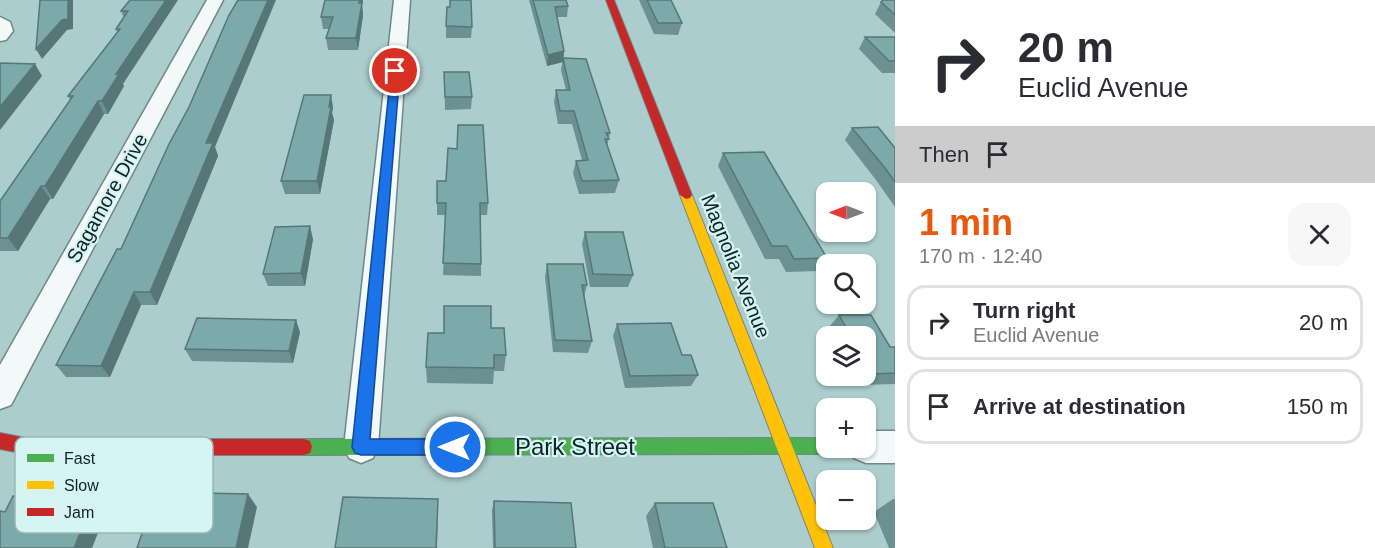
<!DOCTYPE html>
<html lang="en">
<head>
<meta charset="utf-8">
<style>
	body { margin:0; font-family:Arial,sans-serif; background:#f7f7f7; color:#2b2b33; height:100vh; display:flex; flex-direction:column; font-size:22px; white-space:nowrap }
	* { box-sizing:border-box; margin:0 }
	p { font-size:20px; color:#7c7c81 }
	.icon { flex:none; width:33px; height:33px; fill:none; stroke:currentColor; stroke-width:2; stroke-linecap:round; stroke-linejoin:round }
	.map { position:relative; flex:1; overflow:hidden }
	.side { display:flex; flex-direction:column; background:#fff; width:480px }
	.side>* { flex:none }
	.top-card { background:#fff; color:#2b2b33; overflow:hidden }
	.needle { width:39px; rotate:270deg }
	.fabs { position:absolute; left:816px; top:182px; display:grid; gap:12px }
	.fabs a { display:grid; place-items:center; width:60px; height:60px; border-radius:12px; background:#fff; box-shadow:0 2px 4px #0004; font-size:30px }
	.pin { position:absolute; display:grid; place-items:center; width:51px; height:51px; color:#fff; margin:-26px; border:3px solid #fff; border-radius:50%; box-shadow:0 2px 6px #0007 }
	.me { position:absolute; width:66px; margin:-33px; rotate:270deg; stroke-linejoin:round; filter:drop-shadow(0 0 4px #0008) }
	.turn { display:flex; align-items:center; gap:21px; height:126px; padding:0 24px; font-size:27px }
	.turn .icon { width:78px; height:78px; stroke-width:2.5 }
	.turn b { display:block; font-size:42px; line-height:51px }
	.then { display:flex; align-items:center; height:57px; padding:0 24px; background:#0003; gap:12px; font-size:22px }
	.round { display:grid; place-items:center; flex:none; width:63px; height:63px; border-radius:18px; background:#f7f7f7 }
	.headline { display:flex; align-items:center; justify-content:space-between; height:102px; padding:0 24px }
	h1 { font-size:36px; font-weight:700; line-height:45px; color:#ea580c }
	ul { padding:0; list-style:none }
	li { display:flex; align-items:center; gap:18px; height:75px; margin:0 12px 9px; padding:0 12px; border:3px solid #e1e1e2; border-radius:18px }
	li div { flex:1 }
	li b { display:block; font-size:22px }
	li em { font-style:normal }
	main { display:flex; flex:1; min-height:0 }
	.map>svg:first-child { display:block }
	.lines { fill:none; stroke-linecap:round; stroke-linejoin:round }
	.street-casing { stroke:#6d8889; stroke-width:3 }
	.fast-casing { stroke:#6d8889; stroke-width:2 }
	.slow-casing { stroke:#6d8889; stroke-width:2 }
	.jam-casing { stroke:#6d8889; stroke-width:2 }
	.street { fill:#f3f8f8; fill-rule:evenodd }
	.fast { fill:#4caf50; fill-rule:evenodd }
	.slow { fill:#ffc107; fill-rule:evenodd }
	.jam { fill:#c62828; fill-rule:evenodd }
	.wall { fill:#6b9192 }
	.shaded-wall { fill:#577677 }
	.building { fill:#7ca9aa; stroke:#577677; stroke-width:1.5 }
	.route { fill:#1a73e8; stroke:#114b97; stroke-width:1.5 }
	.labels { text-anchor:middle; stroke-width:4.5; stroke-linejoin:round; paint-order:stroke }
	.street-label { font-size:20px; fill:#0c2526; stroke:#d7f4f5 }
	.near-street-label { font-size:24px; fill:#0c2526; stroke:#d7f4f5 }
	.key { fill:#d7f4f5; stroke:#9ab6b7; stroke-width:1.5 }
	.key-label { font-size:16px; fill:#0c2526 }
</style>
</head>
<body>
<main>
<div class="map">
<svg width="895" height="548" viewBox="0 0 895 548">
	<rect width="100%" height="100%" fill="#accdce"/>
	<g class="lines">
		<!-- street casing -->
		<g class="street-casing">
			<g id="street">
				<polygon points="207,0 223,0 11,405 0,409 0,365"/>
				<polygon points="394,0 410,0 378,447 373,458 361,463 349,458 344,447"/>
				<polygon points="0,17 10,22 13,31 6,40 0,41"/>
				<polygon points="866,431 895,431 895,463 866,463 854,458 849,447 866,447"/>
			</g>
		</g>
		<!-- fast casing -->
		<g class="fast-casing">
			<polygon id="fast" points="826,438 826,447 834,447 832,452 826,454 304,455 298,453 296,447 298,441 304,439"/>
		</g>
		<!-- slow casing -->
		<g class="slow-casing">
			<polygon id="slow" points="686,191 692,195 833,548 815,548 680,195"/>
		</g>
		<!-- jam casing -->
		<g class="jam-casing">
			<g id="jam">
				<polygon points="606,0 614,0 692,195 690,198 686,199 680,195"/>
				<polygon points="0,433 31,439 304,439 310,441 312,447 310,453 304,455 31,455 0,449"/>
			</g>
		</g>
		<!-- street -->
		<use href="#street" class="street"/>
		<!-- fast -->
		<use href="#fast" class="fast"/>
		<!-- slow -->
		<use href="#slow" class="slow"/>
		<!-- jam -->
		<use href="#jam" class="jam"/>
	</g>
	<!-- wall -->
	<g class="wall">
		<polygon points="130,0 123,84 124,86 108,114 104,114 53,199 50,199 18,251 0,251 0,201 70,100 68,96 117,32 116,29 124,18 121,11"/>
		<polygon points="325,0 363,0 362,5 363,15 358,50 328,50 326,38 329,29 323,29 321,17"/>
		<polygon points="529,0 566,0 568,6 567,17 557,17 564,51 563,62 547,66"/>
		<polygon points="639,0 671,0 682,23 678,35 654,34"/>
		<polygon points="895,0 895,33 875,14 881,2"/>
		<polygon points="446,26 472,27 471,38 446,38"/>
		<polygon points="865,37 895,37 895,73 882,73 859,49"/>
		<polygon points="563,58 610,133 607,146 619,180 615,193 579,194 573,173 576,161 582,160 572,124 558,124 554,102 556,90 566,90 561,70"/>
		<polygon points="444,73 472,97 471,109 445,110"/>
		<polygon points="333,107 332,113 334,120 320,194 285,194 281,181"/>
		<polygon points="852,128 895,148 895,207 876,180 845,140"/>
		<polygon points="215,147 218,156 157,305 141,305 110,377 66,377 56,365"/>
		<polygon points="723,153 827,258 818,271 786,272 779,259 765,259 718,166"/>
		<polygon points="437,181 488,203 487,215 480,215 481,264 481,276 443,275 446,215 437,215"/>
		<polygon points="585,232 633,275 628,287 590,287 582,244"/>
		<polygon points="313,239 305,286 268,286 263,274"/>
		<polygon points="547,264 587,285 584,297 592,341 588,353 553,352 545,277"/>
		<polygon points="839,315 890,347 895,347 895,384 860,385 855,375 866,375 866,336 834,336 829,327"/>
		<polygon points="617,324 682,355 698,375 691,386 625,388 613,336"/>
		<polygon points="491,328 506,355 504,371 494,371 493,384 427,383 426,367 444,333"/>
		<polygon points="300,332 293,363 192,361 185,349"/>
		<polygon points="893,499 895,499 895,548 889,548 874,512"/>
		<polygon points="494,501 576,548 493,548 492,510"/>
		<polygon points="655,503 727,548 653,548 646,516"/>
	</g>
	<!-- shaded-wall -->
	<g class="shaded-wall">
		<polygon points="68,0 73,0 73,29 67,30 42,59 36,49"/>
		<polygon points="166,0 178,0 123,84 124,86 108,114 102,101 116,74"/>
		<polygon points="268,0 276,0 215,147 218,156 157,305 150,292 206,143"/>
		<polygon points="359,0 363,0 362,5 363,15 358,50 356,38"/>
		<polygon points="564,51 563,62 547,66 548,55"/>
		<polygon points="35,64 42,76 0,130 0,107"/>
		<polygon points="331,95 333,107 332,113 334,120 320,194 317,181"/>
		<polygon points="98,101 104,114 53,199 45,186"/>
		<polygon points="41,186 50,199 18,251 8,238"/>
		<polygon points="310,226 313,239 305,286 301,273"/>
		<polygon points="134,292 141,305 110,377 101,366"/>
		<polygon points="296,320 300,332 293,363 289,351"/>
		<polygon points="248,494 257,507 248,548 236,548"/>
		<polygon points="95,497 108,508 92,548 74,548"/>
		<polygon points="438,499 437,548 436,548"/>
	</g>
	<!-- building -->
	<g class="building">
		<polygon points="40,0 68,0 68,19 62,20 36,49"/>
		<polygon points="130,0 166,0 116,74 119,74 102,101 98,101 45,186 41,186 8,238 0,238 0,201 73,96 68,96 120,29 116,29 128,11 121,11"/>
		<polygon points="238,0 268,0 206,143 213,143 150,292 134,292 101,366 56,365 117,249 121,249 169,144 189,107 229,15"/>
		<polygon points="325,0 360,0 359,3 362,3 356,38 326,38 333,17 321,17"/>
		<polygon points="450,0 471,0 472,27 446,26 447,7 450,7"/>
		<polygon points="533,0 566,0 568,6 555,7 564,51 548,55"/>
		<polygon points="647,0 671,0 682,23 658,23"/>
		<polygon points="883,0 895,0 895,15 881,2"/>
		<polygon points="865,37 895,37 895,61 889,61"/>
		<polygon points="563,58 586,59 610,133 606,133 609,139 605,139 619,180 582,181 576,161 588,160 574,111 560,111 556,90 570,90"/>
		<polygon points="1,63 35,64 0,107 0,64"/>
		<polygon points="444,72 469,72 472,97 445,97"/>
		<polygon points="304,95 331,95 329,107 331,107 317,181 281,181"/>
		<polygon points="458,125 483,125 488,203 480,203 481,264 443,263 446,203 437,203 437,181 446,181 448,148 457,149"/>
		<polygon points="878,127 895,148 895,182 885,168 852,128"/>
		<polygon points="764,152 827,258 794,259 787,246 772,246 723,153"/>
		<polygon points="310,226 301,273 263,274 275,227"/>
		<polygon points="585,232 623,232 633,275 593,274"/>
		<polygon points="547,264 583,264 587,285 582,285 592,341 555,340"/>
		<polygon points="444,306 491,306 491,328 504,328 506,355 494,355 494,368 426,367 428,333 444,333"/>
		<polygon points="839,315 871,315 890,347 895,347 895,373 872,374 866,362 866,336 851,336"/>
		<polygon points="197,318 296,320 289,351 185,349"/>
		<polygon points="671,323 682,355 691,355 698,375 630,376 617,324"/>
		<polygon points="156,492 248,494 236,548 137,548"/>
		<polygon points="13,496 95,497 74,548 0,548 0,511 5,512"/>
		<polygon points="343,497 438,499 436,548 335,548"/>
		<polygon points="494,501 571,503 576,548 495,548"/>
		<polygon points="655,503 713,503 727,548 665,548"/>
	</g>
	<!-- route -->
	<polygon class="route" points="395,68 400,71 370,439 455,439 461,441 464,447 461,453 455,455 361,455 355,453 352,447 391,71"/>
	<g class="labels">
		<!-- street labels -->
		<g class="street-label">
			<text transform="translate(107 198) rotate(-61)" y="7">Sagamore Drive</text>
			<text transform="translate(736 266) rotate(68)" y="7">Magnolia Avenue</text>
		</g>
		<!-- near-street labels -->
		<g class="near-street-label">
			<text x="575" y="455">Park Street</text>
		</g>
	</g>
	<!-- legend -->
	<rect x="15" y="437" width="198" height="96" rx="9" class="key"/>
	<rect x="27" y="454" width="27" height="8" fill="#4caf50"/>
	<rect x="27" y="481" width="27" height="8" fill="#ffc107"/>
	<rect x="27" y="508" width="27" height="8" fill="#c62828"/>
	<g class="key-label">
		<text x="64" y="464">Fast</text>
		<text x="64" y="491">Slow</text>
		<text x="64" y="518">Jam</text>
	</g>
</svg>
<div class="fabs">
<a><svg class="needle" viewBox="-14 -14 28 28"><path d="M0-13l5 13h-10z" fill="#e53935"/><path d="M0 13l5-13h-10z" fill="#7c7c81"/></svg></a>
<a><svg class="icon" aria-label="search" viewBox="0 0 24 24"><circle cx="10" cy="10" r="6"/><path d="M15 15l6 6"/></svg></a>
<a><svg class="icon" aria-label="layers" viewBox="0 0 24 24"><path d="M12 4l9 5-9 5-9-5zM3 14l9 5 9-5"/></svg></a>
<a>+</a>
<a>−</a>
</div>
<div class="pin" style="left:395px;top:71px;background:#d93025"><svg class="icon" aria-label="arrive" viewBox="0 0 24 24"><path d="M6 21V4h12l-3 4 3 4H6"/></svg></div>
<svg class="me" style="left:455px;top:447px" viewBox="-20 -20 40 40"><circle r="17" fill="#1a73e8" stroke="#fff" stroke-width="3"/><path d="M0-11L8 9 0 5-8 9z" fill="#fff"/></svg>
</div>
<section class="side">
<div class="top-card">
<div class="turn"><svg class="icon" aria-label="right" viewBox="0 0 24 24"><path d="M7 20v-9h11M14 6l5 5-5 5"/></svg><div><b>20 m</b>Euclid Avenue</div></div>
<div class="then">Then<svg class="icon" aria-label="arrive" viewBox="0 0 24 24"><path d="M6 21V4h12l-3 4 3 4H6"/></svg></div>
</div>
<div class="headline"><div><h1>1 min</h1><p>170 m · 12:40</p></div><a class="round"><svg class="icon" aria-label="close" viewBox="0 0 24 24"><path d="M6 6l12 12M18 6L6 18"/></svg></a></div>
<ul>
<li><svg class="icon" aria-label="right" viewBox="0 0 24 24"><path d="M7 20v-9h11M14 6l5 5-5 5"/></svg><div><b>Turn right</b><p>Euclid Avenue</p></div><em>20 m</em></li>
<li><svg class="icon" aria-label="arrive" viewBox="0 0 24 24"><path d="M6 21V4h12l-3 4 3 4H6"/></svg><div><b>Arrive at destination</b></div><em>150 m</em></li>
</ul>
</section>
</main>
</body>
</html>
